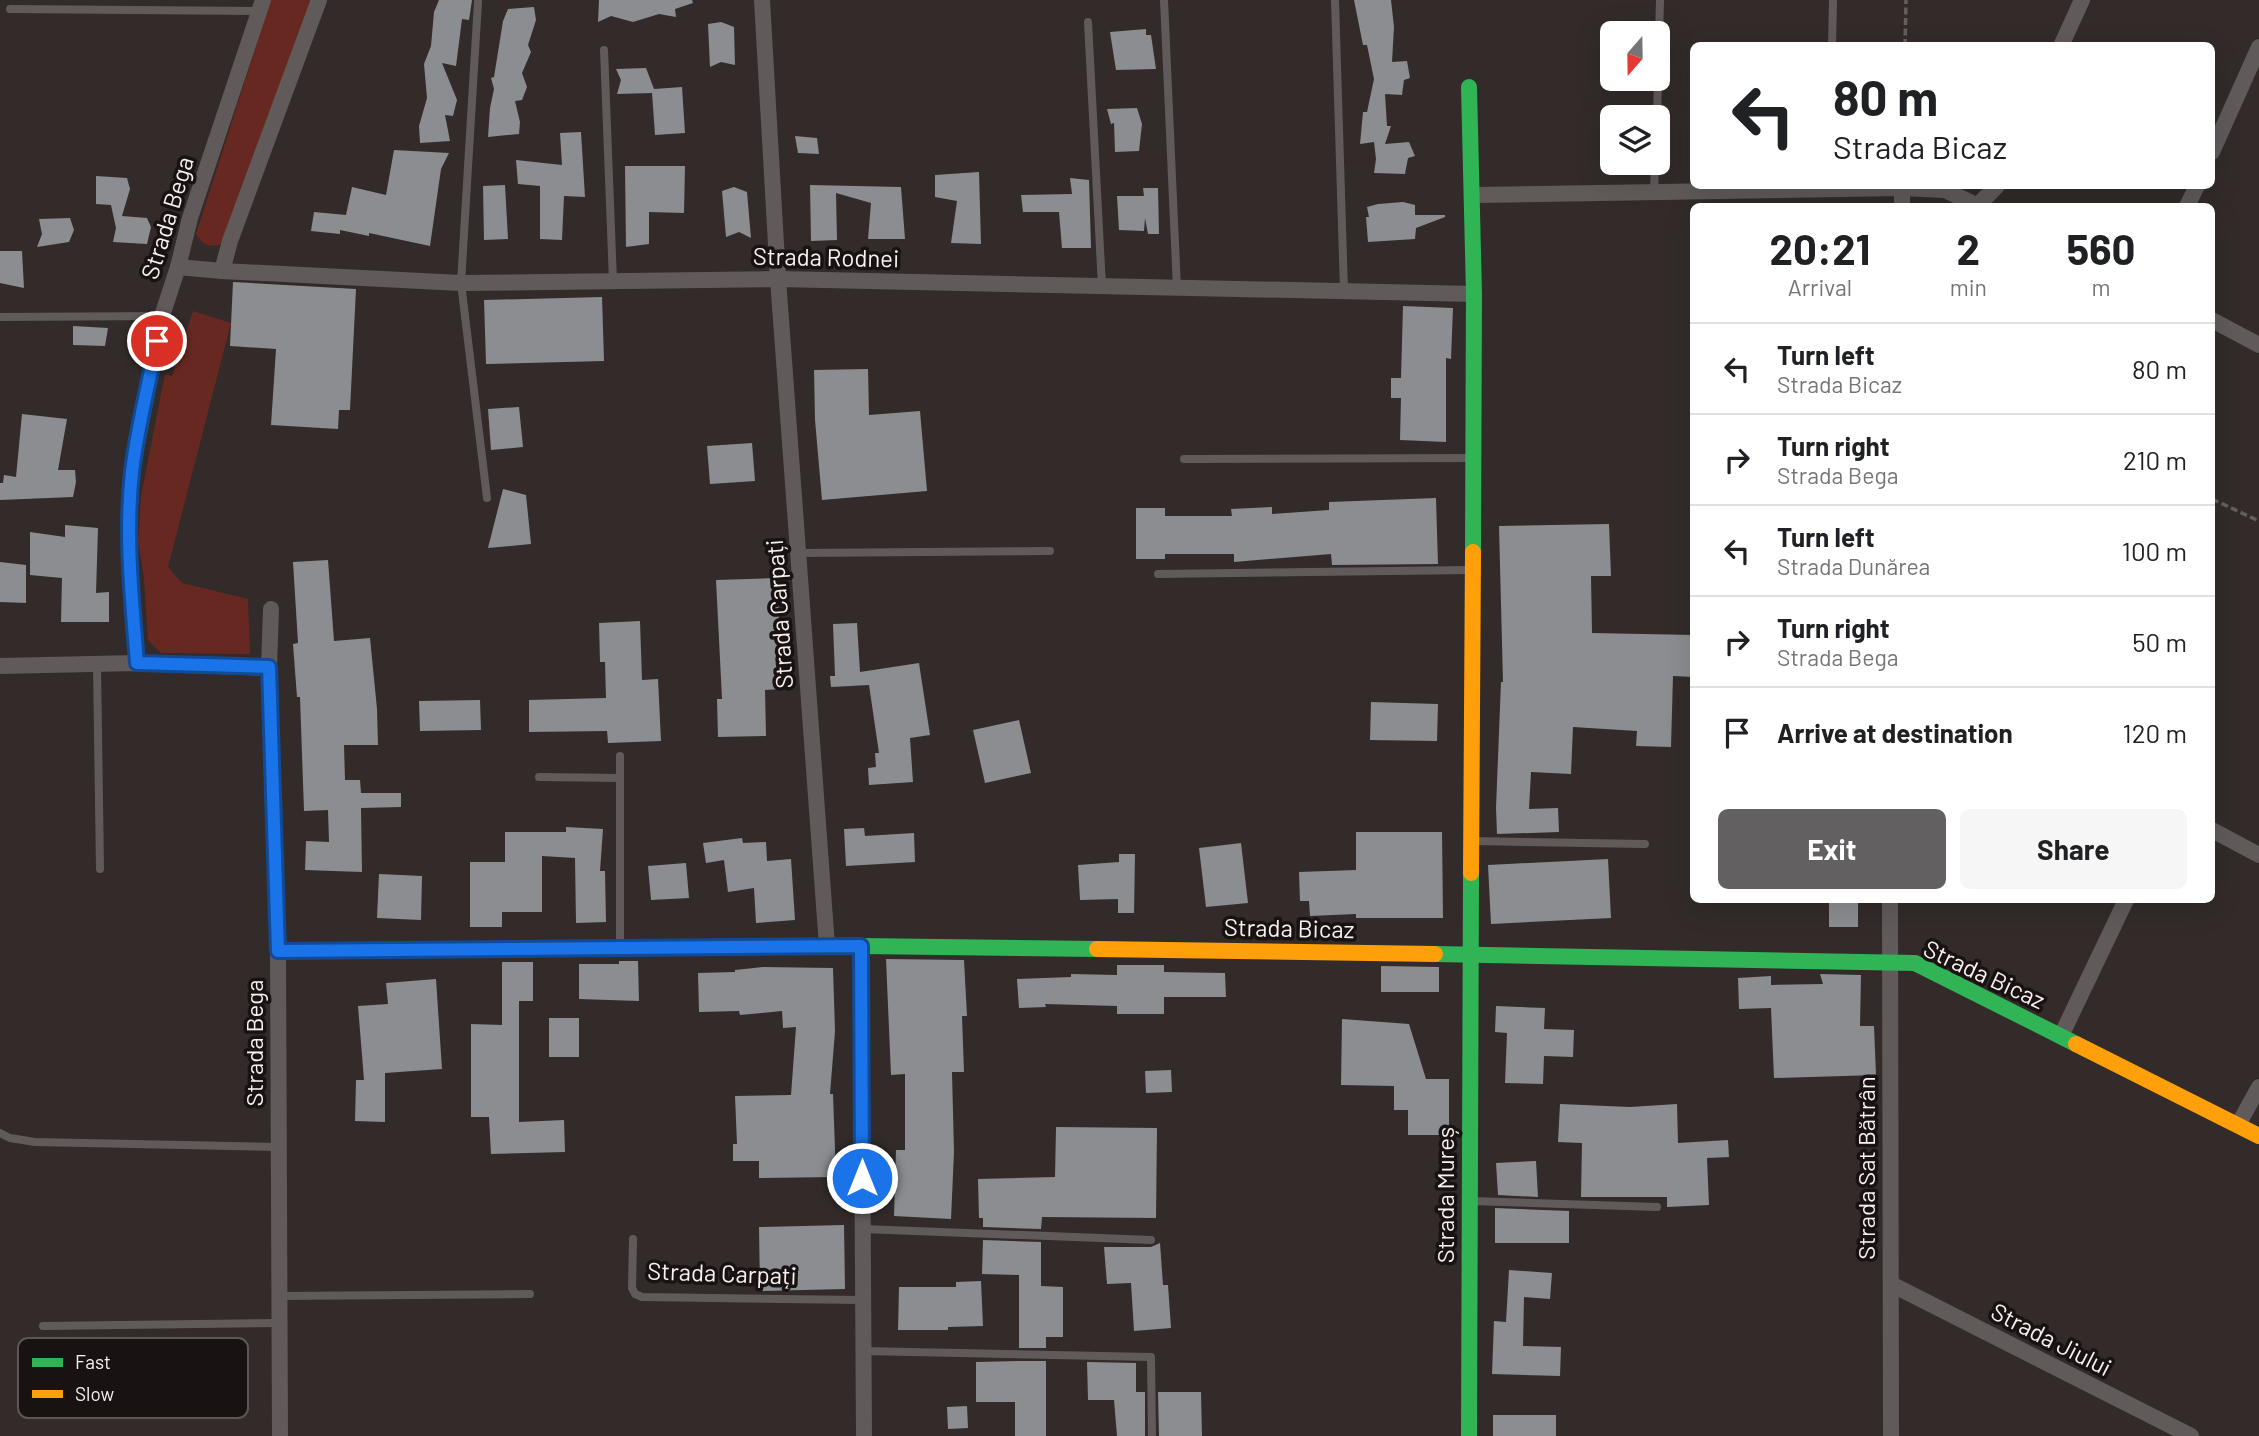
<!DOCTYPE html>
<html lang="en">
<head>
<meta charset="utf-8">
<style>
	body { margin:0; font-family:Barlow,sans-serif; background:#f6f6f6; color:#202124; height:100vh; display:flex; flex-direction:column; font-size:26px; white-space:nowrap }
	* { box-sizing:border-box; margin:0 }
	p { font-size:23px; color:#757577 }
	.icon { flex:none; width:38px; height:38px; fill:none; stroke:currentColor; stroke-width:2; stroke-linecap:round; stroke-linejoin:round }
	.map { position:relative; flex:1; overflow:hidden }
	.sheet { position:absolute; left:1690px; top:203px; width:525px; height:700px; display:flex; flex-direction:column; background:#fff; border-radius:10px; box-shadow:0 7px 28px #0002 }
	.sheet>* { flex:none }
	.banner { position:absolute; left:1690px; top:42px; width:525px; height:147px; border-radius:10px; box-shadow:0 7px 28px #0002; background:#fff; color:#202124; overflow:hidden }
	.needle { width:46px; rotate:200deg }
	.buttons { position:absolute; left:1600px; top:21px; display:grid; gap:14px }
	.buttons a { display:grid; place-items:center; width:70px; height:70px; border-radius:10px; background:#fff; box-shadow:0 7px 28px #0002; font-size:35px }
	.pin { position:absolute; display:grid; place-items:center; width:60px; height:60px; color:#fff; margin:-30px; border:4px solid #fff; border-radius:50%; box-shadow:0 2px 7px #0007 }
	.me { position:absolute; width:77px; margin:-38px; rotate:0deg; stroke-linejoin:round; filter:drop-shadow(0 0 5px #0008) }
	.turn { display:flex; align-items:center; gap:24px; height:147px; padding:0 28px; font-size:32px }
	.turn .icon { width:91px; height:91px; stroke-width:2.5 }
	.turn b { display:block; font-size:49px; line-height:60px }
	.eta { display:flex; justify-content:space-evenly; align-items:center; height:119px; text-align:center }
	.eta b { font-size:42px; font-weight:700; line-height:49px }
	.primary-button { display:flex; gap:14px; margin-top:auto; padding:14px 28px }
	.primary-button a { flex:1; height:80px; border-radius:10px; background:#626061; color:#fff; font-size:28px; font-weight:700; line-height:80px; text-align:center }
	.primary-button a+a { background:#f6f6f6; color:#202124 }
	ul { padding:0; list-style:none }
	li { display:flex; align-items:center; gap:21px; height:91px; padding:0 28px; border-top:2px solid #e0e0e0 }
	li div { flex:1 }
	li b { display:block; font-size:26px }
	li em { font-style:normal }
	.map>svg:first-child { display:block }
	.green { fill:#682822 }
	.building { fill:#8b8d91 }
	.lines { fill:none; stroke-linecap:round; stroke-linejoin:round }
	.path { stroke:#635f5f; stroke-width:3.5; stroke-dasharray:7 3.5; stroke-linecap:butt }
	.lane { stroke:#605b5a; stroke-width:8 }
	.street { stroke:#605b5a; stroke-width:16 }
	.fast { stroke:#30b455; stroke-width:16 }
	.slow { stroke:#ff9f0a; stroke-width:16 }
	.route-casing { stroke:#114b97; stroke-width:18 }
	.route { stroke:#1a73e8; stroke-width:12 }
	.labels { text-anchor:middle; stroke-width:7; stroke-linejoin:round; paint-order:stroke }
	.street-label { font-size:24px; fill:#f9f1f0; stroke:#181312 }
	.key { fill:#181312; stroke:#5c5655; stroke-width:2 }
	.key-label { font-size:19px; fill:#f9f1f0 }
</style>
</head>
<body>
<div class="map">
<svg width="2259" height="1436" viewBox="0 0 2259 1436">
	<rect width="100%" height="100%" fill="#322b2a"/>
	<!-- green -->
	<g class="green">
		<path d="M 271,0 L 314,0 L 222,244 C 208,248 203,245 196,234 Z"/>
		<polygon points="193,311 231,323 168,567 182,583 248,599 250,654 161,653 148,640 144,578 138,541 141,496 165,374 172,376"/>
	</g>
	<!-- building -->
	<g class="building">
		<polygon points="439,0 472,0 469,20 462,19 456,66 442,63 457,100 453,116 445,115 450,141 420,143 419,126 427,98 424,64 431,46 434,12"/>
		<polygon points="599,0 692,0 693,3 675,9 676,17 659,14 633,22 611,16 598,22"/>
		<polygon points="1354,0 1391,0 1394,27 1392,62 1407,61 1410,78 1404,80 1402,95 1385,94 1387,126 1391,126 1385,144 1409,142 1415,156 1408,158 1405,174 1374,173 1376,159 1374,142 1360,144 1363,112 1367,112 1374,79 1367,45 1363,45"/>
		<polygon points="534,7 536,20 528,45 531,52 522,73 527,87 522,100 515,101 520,122 519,134 488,137 490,108 494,89 491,78 494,77 503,21 508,9"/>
		<polygon points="721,22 734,27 735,65 721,62 710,67 708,24"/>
		<polygon points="1146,29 1146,35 1151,35 1156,69 1116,70 1110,32"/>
		<polygon points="646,68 654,89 682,87 685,133 655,135 652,93 617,94 621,80 616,69"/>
		<polygon points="1137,108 1142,124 1139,151 1115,152 1114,123 1111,124 1107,109"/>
		<polygon points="581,132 585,197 564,196 562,240 540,239 540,186 518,184 516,160 562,165 560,133"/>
		<polygon points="795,136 817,138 819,154 798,153"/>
		<polygon points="394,150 449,153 441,169 430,246 369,233 369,236 340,230 340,234 311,231 314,212 346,215 352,187 386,195"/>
		<polygon points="625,166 685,166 684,213 649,212 649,244 626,247"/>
		<polygon points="979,172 981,244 951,243 957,201 935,197 935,175"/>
		<polygon points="96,176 127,178 130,189 122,216 147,218 151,227 147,244 113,242 116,228 111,205 96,204"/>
		<polygon points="1070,178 1089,180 1091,248 1062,248 1059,212 1023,212 1021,195 1072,194"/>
		<polygon points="505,185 508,239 484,240 483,186"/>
		<polygon points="810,185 901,187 905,239 868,239 871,203 836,193 837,240 811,241"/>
		<polygon points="734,187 747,192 751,238 739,232 726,237 722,191"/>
		<polygon points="1143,188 1158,188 1159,234 1148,234 1145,218 1144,231 1119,230 1117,196 1144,196"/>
		<polygon points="1403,202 1415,205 1415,215 1445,215 1445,217 1416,228 1415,239 1368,242 1366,217 1369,217 1367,207 1378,204"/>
		<polygon points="70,218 74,230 69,242 37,247 42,234 39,219"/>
		<polygon points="0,251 22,251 24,288 0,283"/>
		<polygon points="233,282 356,289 350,410 339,410 338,429 271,425 276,349 230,346"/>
		<polygon points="602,297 604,361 486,364 484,300"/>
		<polygon points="1403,306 1453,308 1451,359 1446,358 1446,442 1400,440 1401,398 1391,398 1391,378 1401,378"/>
		<polygon points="73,326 108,328 105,346 73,345"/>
		<polygon points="868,369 869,415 920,411 927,491 822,500 815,420 814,370"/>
		<polygon points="519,407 523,447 491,450 488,409"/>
		<polygon points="22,414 67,419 58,470 75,470 76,482 73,497 0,500 0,483 3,483 4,475 16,477"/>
		<polygon points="752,443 755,481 710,484 707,446"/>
		<polygon points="503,489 526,495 531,544 488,548"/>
		<polygon points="1436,498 1438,564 1332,565 1331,554 1234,562 1234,554 1165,554 1165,559 1136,559 1136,508 1165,508 1165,516 1232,516 1231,509 1272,507 1272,514 1329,510 1329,502"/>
		<polygon points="1609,524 1611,576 1591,576 1592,633 1694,635 1694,677 1673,676 1671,747 1636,746 1637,731 1573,727 1571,774 1531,772 1529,809 1558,808 1559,832 1497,834 1496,808 1501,682 1503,682 1499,526"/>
		<polygon points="65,525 98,528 96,593 109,592 109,622 61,622 62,578 30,575 30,532 65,537"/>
		<polygon points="328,560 334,641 370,638 377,709 378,745 344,745 345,780 360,780 361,793 401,793 401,807 361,808 362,872 305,870 306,841 329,842 328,810 304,811 300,697 297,697 293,644 298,643 293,562"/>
		<polygon points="0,562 26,565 26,603 0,602"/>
		<polygon points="777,578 782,689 765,690 766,736 718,737 717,699 722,699 716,580"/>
		<polygon points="640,621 642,680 658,679 661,741 608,743 607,731 529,732 529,700 606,698 605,662 600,662 599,623"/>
		<polygon points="857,623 860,672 919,663 930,735 910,738 913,782 869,785 868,768 876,767 875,753 879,753 869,685 831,687 830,676 835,676 833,624"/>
		<polygon points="480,700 481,730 420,731 419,701"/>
		<polygon points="1371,702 1438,704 1437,741 1370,740"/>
		<polygon points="1019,720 1031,773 985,783 973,730"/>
		<polygon points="566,827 603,829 600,871 605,871 606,922 576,923 575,858 542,856 542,912 502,912 502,927 470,927 470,862 505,862 505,832 566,832"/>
		<polygon points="864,828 865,836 914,833 915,862 846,866 844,829"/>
		<polygon points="1356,832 1442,832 1443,918 1356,918 1356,914 1310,916 1309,901 1300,901 1299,872 1356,870"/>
		<polygon points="742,838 743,843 766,842 767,861 791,859 795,920 756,923 754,888 728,892 724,860 706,863 703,843"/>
		<polygon points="1241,843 1248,903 1206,907 1199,848"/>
		<polygon points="1119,854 1135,854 1134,913 1118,913 1118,899 1080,900 1078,865 1119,862"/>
		<polygon points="1608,859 1611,918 1491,924 1488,865"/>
		<polygon points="686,863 689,898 651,900 648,866"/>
		<polygon points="379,874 422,876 421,920 377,918"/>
		<rect x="1829" y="900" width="29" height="27"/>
		<polygon points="886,959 964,960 967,1016 962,1016 964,1072 952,1072 954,1152 951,1219 894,1216 896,1150 905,1150 905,1074 891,1075"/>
		<polygon points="619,961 638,961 639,1001 579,999 579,964 619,964"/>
		<polygon points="502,962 533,962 533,1001 519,1001 519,1122 564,1120 565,1152 491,1154 489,1117 471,1117 471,1024 502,1025"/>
		<polygon points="1117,965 1164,965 1164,972 1225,973 1226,997 1164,997 1164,1014 1117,1014 1117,1006 1045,1004 1046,1007 1019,1008 1017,979 1071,977 1071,974 1117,975"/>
		<polygon points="1381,966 1439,967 1439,992 1381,992"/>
		<polygon points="763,967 833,968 835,1031 830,1094 833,1094 836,1177 759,1178 759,1161 733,1161 733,1144 737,1144 735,1096 791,1095 796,1027 783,1028 782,1011 740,1015 739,1011 699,1012 698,973 735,972 735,970"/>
		<polygon points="1820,974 1861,975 1860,1026 1874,1026 1876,1075 1774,1078 1771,1008 1739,1009 1738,978 1771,976 1771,985 1823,984"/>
		<polygon points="436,979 442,1069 385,1073 385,1122 355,1121 356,1080 364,1080 358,1006 388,1004 386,983"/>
		<polygon points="1496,1006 1545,1008 1544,1029 1574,1030 1573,1057 1544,1056 1543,1084 1505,1083 1507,1033 1495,1032"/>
		<rect x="549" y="1018" width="30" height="39"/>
		<polygon points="1342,1019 1409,1024 1426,1079 1449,1079 1449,1135 1408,1135 1408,1110 1394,1110 1394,1086 1341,1085"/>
		<polygon points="1171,1070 1172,1092 1146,1093 1145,1071"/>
		<polygon points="1560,1104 1630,1107 1677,1104 1678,1143 1728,1140 1729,1157 1707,1158 1709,1205 1667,1207 1667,1197 1581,1197 1582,1143 1558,1142"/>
		<polygon points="1056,1127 1157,1128 1156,1218 1042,1217 1041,1229 983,1227 983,1218 979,1218 978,1179 1055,1177"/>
		<polygon points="1536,1161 1538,1197 1498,1195 1496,1163"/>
		<polygon points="1495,1208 1569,1211 1569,1243 1495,1243"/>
		<polygon points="844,1225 845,1289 760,1291 759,1227"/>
		<polygon points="983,1240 1041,1242 1041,1286 1063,1287 1063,1337 1046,1337 1046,1348 1019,1348 1019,1275 982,1274"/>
		<polygon points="1160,1243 1163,1285 1168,1285 1171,1328 1134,1331 1131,1283 1107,1284 1104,1247 1151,1247"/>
		<polygon points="1509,1270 1552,1273 1550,1299 1524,1297 1523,1346 1561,1347 1560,1376 1492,1374 1494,1321 1506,1322"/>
		<polygon points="981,1281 983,1326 948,1327 948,1330 898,1330 899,1287 956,1287 956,1282"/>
		<polygon points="1019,1361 1046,1361 1046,1436 1015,1436 1015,1402 976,1402 976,1362"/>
		<polygon points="1087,1362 1136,1363 1136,1392 1145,1392 1145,1436 1117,1436 1114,1400 1088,1400"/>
		<polygon points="1158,1392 1201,1392 1202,1436 1159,1436"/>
		<polygon points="967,1406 968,1428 948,1429 947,1407"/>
		<rect x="1493" y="1415" width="63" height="21"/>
	</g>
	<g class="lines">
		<!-- path -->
		<g class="path">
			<polyline points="1905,46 1906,0"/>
			<polyline points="2212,499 2259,521"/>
		</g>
		<!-- lane -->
		<g class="lane">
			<polyline points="1164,0 1177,288"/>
			<polyline points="1335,0 1344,290"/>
			<polyline points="478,2 461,283 487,498"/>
			<polyline points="10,9 260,11"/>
			<polyline points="1088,22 1102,286"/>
			<polyline points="1832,46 1833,0"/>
			<polyline points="604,50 613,281"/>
			<polyline points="1657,117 1660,0"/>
			<polyline points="1654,192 1655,163"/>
			<polyline points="0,317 162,316"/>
			<polyline points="1184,459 1472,458"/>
			<polyline points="798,553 1050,551"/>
			<polyline points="1158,574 1471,570"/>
			<polyline points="97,664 100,869"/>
			<polyline points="539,777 620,778"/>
			<polyline points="1473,841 1645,844"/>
			<polyline points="620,945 620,756"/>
			<polyline points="0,1133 10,1138 35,1142 278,1147"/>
			<polyline points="1472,1201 1657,1207"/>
			<polyline points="863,1229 1151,1240"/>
			<polyline points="633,1239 632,1288 635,1294 642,1297 862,1300"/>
			<polyline points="278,1296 530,1294"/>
			<polyline points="43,1326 279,1323"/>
			<polyline points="863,1351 1151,1357 1152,1436"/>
		</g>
		<!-- street -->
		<g class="street">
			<polyline points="762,0 778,279 827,946"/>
			<polyline points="2061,46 2082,0"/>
			<polyline points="2212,152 2259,47"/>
			<polyline points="1473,195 1902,188 1945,190 1978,206"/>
			<polyline points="1902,206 1902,188"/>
			<polyline points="1977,206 1997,186"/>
			<polyline points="2187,206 2197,186"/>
			<polyline points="178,267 222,271 461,283 778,279 1474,294"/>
			<polyline points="222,271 230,241 319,0"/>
			<polyline points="2212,320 2259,345"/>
			<polyline points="271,609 269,668 278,951 280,1436"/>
			<polyline points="137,663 130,576 129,519 132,471 143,413 162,316 178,267 190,218 263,0"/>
			<polyline points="0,666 137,663 269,668"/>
			<polyline points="2212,830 2259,855"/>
			<polyline points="1890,900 1891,1436"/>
			<polyline points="861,946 864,1436"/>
			<polyline points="2061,1036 2126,900"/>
			<polyline points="2238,1125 2259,1087"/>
			<polyline points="1891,1284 2191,1436"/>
		</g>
		<!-- fast -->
		<g class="fast">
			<polyline points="1469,87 1474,294 1473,552"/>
			<polyline points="278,951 861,946 1097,949"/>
			<polyline points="1435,954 1915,963 2076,1044"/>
			<polyline points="1469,1436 1471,873"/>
		</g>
		<!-- slow -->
		<g class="slow">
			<polyline points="1471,873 1473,552"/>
			<polyline points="1097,949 1435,954"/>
			<polyline points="2076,1044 2259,1136"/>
		</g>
	</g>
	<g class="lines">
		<!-- route casing -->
		<g class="route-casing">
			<path id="route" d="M 157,341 C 149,384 137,428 132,472 C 125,535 132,600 137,663 L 269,667 L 278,951 L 861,946 L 862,1178"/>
		</g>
		<!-- route -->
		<use href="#route" class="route"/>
	</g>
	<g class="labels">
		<!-- street labels -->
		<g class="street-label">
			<text transform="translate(168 218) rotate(-73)" y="8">Strada Bega</text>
			<text transform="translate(826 258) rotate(1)" y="8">Strada Rodnei</text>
			<text transform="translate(780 614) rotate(-94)" y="8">Strada Carpați</text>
			<text transform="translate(1289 929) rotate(1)" y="8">Strada Bicaz</text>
			<text transform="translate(1984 975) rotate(25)" y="8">Strada Bicaz</text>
			<text transform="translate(255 1043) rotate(-90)" y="8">Strada Bega</text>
			<text transform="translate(1867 1168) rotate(-90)" y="8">Strada Sat Bătrân</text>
			<text transform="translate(1446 1195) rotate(-90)" y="8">Strada Mureș</text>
			<text transform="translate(722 1274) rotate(2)" y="8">Strada Carpați</text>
			<text transform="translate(2051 1340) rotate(27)" y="8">Strada Jiului</text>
		</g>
	</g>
	<!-- legend -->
	<rect x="18" y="1338" width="230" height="80" rx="10" class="key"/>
	<rect x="32" y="1358" width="31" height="9" fill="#30b455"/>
	<rect x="32" y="1390" width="31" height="8" fill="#ff9f0a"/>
	<g class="key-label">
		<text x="75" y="1369">Fast</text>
		<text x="75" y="1401">Slow</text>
	</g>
</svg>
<div class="buttons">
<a><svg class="needle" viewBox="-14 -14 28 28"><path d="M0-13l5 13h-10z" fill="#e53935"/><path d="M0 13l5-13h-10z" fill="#757577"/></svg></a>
<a><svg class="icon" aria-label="layers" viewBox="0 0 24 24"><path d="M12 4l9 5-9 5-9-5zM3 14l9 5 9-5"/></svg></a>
</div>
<div class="pin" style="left:157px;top:341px;background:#d93025"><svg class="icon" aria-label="arrive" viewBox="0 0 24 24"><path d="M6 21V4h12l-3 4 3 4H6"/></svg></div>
<svg class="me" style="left:862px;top:1178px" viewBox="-20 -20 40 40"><circle r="17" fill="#1a73e8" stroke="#fff" stroke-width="3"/><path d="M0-11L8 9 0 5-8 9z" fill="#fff"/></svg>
<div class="banner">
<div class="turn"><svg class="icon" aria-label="left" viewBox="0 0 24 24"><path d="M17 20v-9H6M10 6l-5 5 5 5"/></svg><div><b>80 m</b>Strada Bicaz</div></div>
</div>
<section class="sheet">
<div class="eta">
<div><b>20:21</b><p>Arrival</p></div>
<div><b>2</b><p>min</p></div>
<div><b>560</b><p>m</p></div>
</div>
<ul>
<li><svg class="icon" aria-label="left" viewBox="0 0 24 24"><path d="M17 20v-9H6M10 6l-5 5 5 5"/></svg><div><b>Turn left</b><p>Strada Bicaz</p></div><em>80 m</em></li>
<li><svg class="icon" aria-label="right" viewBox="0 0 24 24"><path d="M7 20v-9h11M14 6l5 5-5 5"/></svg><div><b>Turn right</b><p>Strada Bega</p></div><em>210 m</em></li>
<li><svg class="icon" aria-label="left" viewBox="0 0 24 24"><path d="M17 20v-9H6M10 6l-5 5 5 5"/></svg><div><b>Turn left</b><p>Strada Dunărea</p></div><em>100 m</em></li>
<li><svg class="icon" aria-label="right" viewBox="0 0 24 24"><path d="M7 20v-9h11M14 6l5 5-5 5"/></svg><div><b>Turn right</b><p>Strada Bega</p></div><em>50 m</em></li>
<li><svg class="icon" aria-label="arrive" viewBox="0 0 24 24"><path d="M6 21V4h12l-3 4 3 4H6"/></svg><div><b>Arrive at destination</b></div><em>120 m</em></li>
</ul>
<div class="primary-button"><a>Exit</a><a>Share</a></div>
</section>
</div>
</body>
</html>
